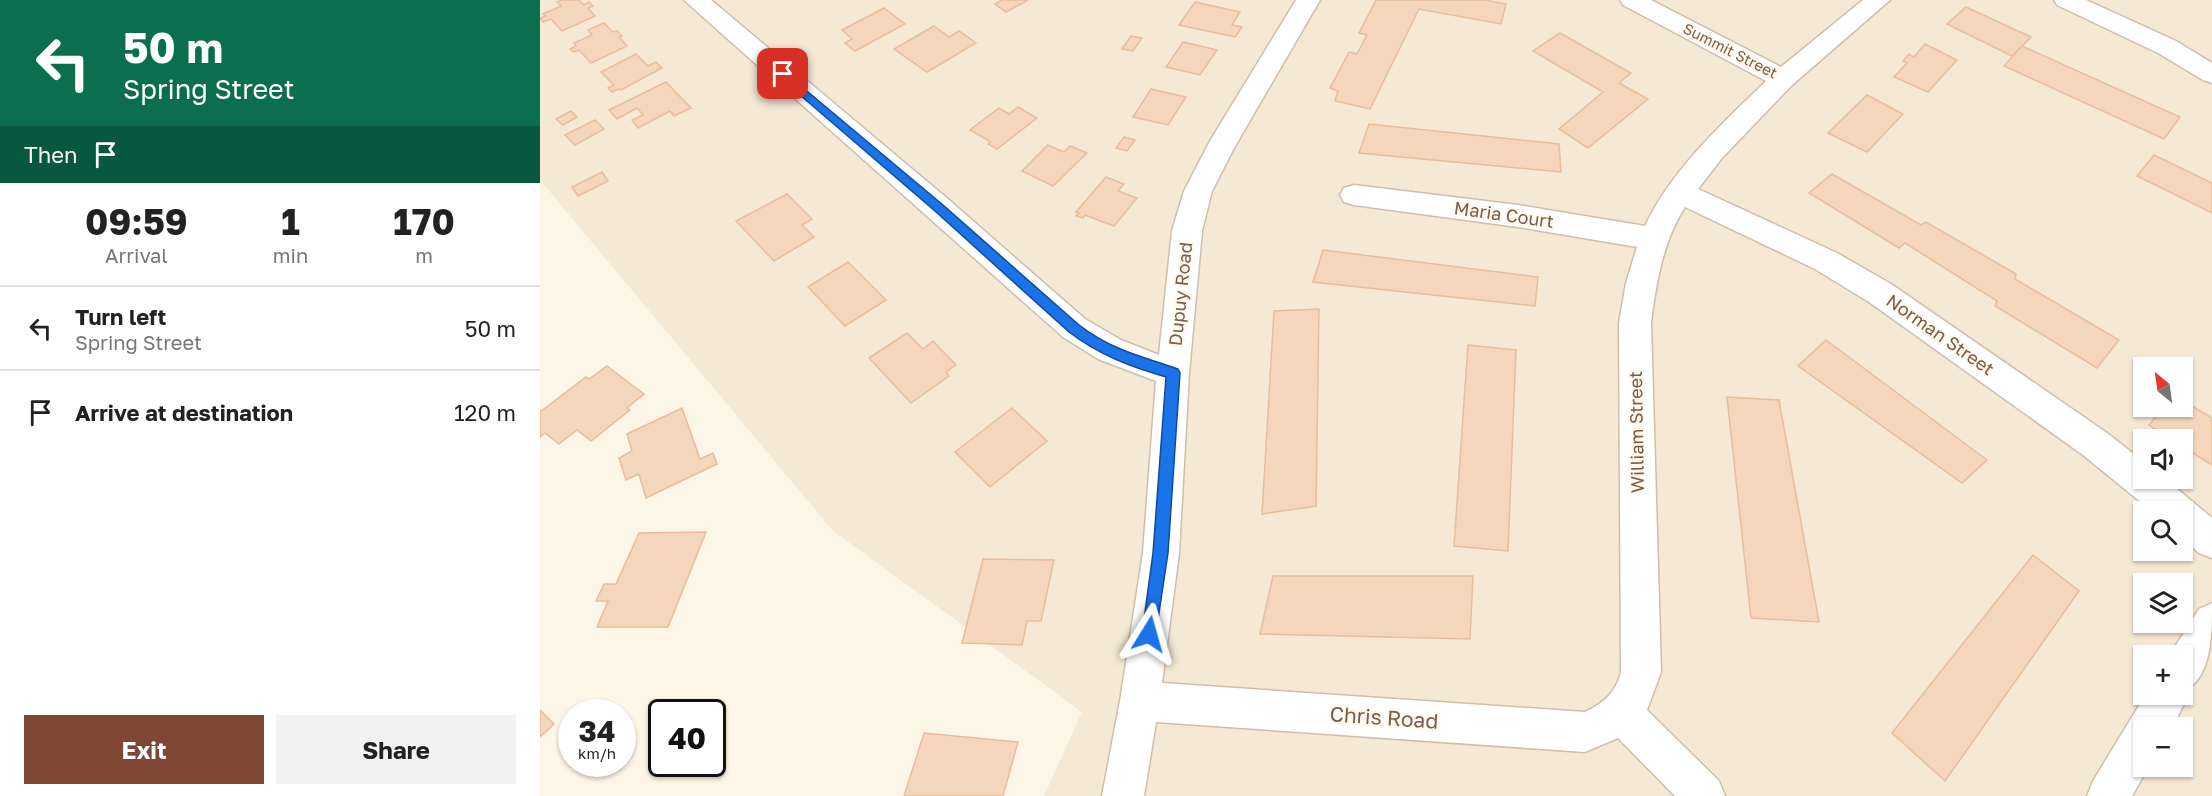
<!DOCTYPE html>
<html lang="en">
<head>
<meta charset="utf-8">
<style>
	body { margin:0; font-family:"Golos Text",sans-serif; background:#f2f2f2; color:#222; height:100vh; display:flex; flex-direction:column; font-size:22px; white-space:nowrap }
	* { box-sizing:border-box; margin:0 }
	p { font-size:20px; color:#767676 }
	.icon { flex:none; width:33px; height:33px; fill:none; stroke:currentColor; stroke-width:2; stroke-linecap:round; stroke-linejoin:round }
	.map { position:relative; flex:1; overflow:hidden }
	.details { display:flex; flex-direction:column; background:#fff; width:540px }
	.details>* { flex:none }
	.guide { background:#0b6e4f; color:#fff; overflow:hidden }
	.needle { width:39px; rotate:331deg }
	.tools { position:absolute; left:1593px; top:357px; display:grid; gap:12px }
	.tools a { display:grid; place-items:center; width:60px; height:60px; border-radius:0px; background:#fff; box-shadow:0 2px 4px #0004; font-size:30px }
	.speed { position:absolute; left:18px; top:699px; display:flex; gap:12px; font-size:30px; font-weight:700; text-align:center }
	.speed>* { display:grid; place-content:center; width:78px; height:78px; border-radius:50%; background:#fff; box-shadow:0 2px 4px #0004; line-height:1 }
	.speed small { font-size:15px; font-weight:400 }
	.speed .limit { border:3px solid #111; border-radius:9px; background:#fff; color:#111 }
	.pin { position:absolute; display:grid; place-items:center; width:51px; height:51px; color:#fff; margin:-26px; border-radius:12px; box-shadow:0 3px 9px #0006 }
	.me { position:absolute; width:66px; margin:-33px; rotate:8deg; stroke-linejoin:round; filter:drop-shadow(0 0 4px #0008) }
	.turn { display:flex; align-items:center; gap:21px; height:126px; padding:0 24px; font-size:27px }
	.turn .icon { width:78px; height:78px; stroke-width:2.5 }
	.turn b { display:block; font-size:42px; line-height:51px }
	.then { display:flex; align-items:center; height:57px; padding:0 24px; background:#0003; gap:12px; font-size:22px }
	.eta { display:flex; justify-content:space-evenly; align-items:center; height:102px; text-align:center }
	.eta b { font-size:36px; font-weight:700; line-height:42px }
	.primary-button { display:flex; gap:12px; margin-top:auto; padding:12px 24px }
	.primary-button a { flex:1; height:69px; border-radius:0px; background:#7d4733; color:#fff; font-size:24px; font-weight:700; line-height:69px; text-align:center }
	.primary-button a+a { background:#f2f2f2; color:#222 }
	ul { padding:0; list-style:none }
	li { display:flex; align-items:center; gap:18px; height:84px; padding:0 24px; border-top:2px solid #e0e0e0 }
	li div { flex:1 }
	li b { display:block; font-size:22px }
	li em { font-style:normal }
	main { display:flex; flex:1; min-height:0 }
	.map>svg:first-child { display:block }
	.residential { fill:#f5e8d5; fill-rule:evenodd }
	.building { fill:#f4d6bd; stroke:#e7bd9d; stroke-width:1.5 }
	.lines { fill:none; stroke-linecap:round; stroke-linejoin:round }
	.minor-casing { stroke:#d0beac; stroke-width:3 }
	.minor { fill:#fff; fill-rule:evenodd }
	.route { fill:#1a73e8; stroke:#114b97; stroke-width:1.5 }
	.labels { text-anchor:middle; stroke-width:5; stroke-linejoin:round; paint-order:stroke }
	.far-street-label { font-size:15px; fill:#795d4a; stroke:#fff9ee }
	.street-label { font-size:18px; fill:#795d4a; stroke:#fff9ee }
	.near-street-label { font-size:21px; fill:#795d4a; stroke:#fff9ee }
</style>
</head>
<body>
<main>
<section class="details">
<div class="guide">
<div class="turn"><svg class="icon" aria-label="left" viewBox="0 0 24 24"><path d="M17 20v-9H6M10 6l-5 5 5 5"/></svg><div><b>50 m</b>Spring Street</div></div>
<div class="then">Then<svg class="icon" aria-label="arrive" viewBox="0 0 24 24"><path d="M6 21V4h12l-3 4 3 4H6"/></svg></div>
</div>
<div class="eta">
<div><b>09:59</b><p>Arrival</p></div>
<div><b>1</b><p>min</p></div>
<div><b>170</b><p>m</p></div>
</div>
<ul>
<li><svg class="icon" aria-label="left" viewBox="0 0 24 24"><path d="M17 20v-9H6M10 6l-5 5 5 5"/></svg><div><b>Turn left</b><p>Spring Street</p></div><em>50 m</em></li>
<li><svg class="icon" aria-label="arrive" viewBox="0 0 24 24"><path d="M6 21V4h12l-3 4 3 4H6"/></svg><div><b>Arrive at destination</b></div><em>120 m</em></li>
</ul>
<div class="primary-button"><a>Exit</a><a>Share</a></div>
</section>
<div class="map">
<svg width="1672" height="796" viewBox="0 0 1672 796">
	<rect width="100%" height="100%" fill="#fdf6e7"/>
	<!-- residential -->
	<path class="residential" d="M 0,0 L 1672,0 L 1672,796 L 504,796 L 542,712 L 293,531 L 0,180 ZM 1604,368 L 1642,368 L 1642,406 L 1604,406 ZM 1604,440 L 1642,440 L 1642,478 L 1604,478 ZM 1604,512 L 1642,512 L 1642,550 L 1604,550 ZM 1604,584 L 1642,584 L 1642,622 L 1604,622 ZM 1604,656 L 1642,656 L 1642,694 L 1604,694 ZM 1604,728 L 1642,728 L 1642,766 L 1604,766 Z"/>
	<!-- building -->
	<g class="building">
		<polygon points="21,0 39,0 44,5 49,2 53,6 48,8 55,16 22,31 11,19 3,22 0,18 6,16 3,14 21,6 17,2"/>
		<polygon points="462,0 488,0 466,12 455,4"/>
		<polygon points="836,0 945,0 966,4 961,24 879,9 830,109 795,101 798,91 790,88 809,52 817,54 827,35 819,33"/>
		<polygon points="655,2 700,12 692,25 702,27 695,37 639,25"/>
		<polygon points="1426,7 1491,37 1472,56 1407,24"/>
		<polygon points="344,8 365,24 315,51 305,43 312,39 302,30"/>
		<polygon points="64,23 73,32 77,31 82,36 79,37 87,46 51,63 39,50 33,52 30,49 36,46 34,43 52,35 48,30"/>
		<polygon points="394,26 409,37 419,31 436,43 387,72 354,49"/>
		<polygon points="1020,33 1091,73 1079,83 1108,99 1048,148 1019,129 1063,92 993,51"/>
		<polygon points="591,36 602,38 593,51 582,49"/>
		<polygon points="643,42 677,50 660,75 626,67"/>
		<polygon points="1385,44 1417,60 1388,92 1354,77 1367,63 1363,61 1369,54 1374,57"/>
		<polygon points="1482,46 1640,117 1624,139 1464,66"/>
		<polygon points="96,54 108,66 116,62 122,68 81,90 78,89 72,92 68,88 74,85 61,72"/>
		<polygon points="126,82 151,108 134,116 130,111 98,128 92,120 103,115 97,108 77,119 69,110"/>
		<polygon points="611,89 646,97 628,125 593,117"/>
		<polygon points="1327,95 1363,114 1327,152 1288,133"/>
		<polygon points="478,107 497,118 457,149 448,144 451,142 430,130 459,108 469,114"/>
		<polygon points="31,111 37,117 23,125 16,119"/>
		<polygon points="55,120 64,129 35,145 25,135"/>
		<polygon points="829,124 1019,144 1021,172 819,153"/>
		<polygon points="584,137 595,140 587,151 576,148"/>
		<polygon points="508,145 524,152 530,146 547,153 513,186 482,171"/>
		<polygon points="1614,155 1672,183 1672,213 1597,176"/>
		<polygon points="62,172 68,181 38,196 32,187"/>
		<polygon points="1292,174 1381,225 1386,222 1476,274 1475,279 1579,340 1557,368 1455,306 1457,301 1365,243 1359,248 1269,193"/>
		<polygon points="566,177 584,184 578,191 597,198 574,226 545,215 543,218 536,216 539,213 536,212"/>
		<polygon points="247,194 272,219 262,225 274,237 234,261 196,221"/>
		<polygon points="783,250 998,277 995,306 773,282"/>
		<polygon points="308,262 346,300 305,326 268,287"/>
		<polygon points="779,309 776,506 722,514 734,311"/>
		<polygon points="367,333 383,349 393,341 416,365 406,372 409,376 371,403 329,358"/>
		<polygon points="1286,340 1447,460 1422,483 1258,366"/>
		<polygon points="928,345 976,350 968,551 914,546"/>
		<polygon points="67,366 104,394 87,408 90,410 51,441 37,430 19,444 5,433 0,437 0,412 46,377 49,379"/>
		<polygon points="1187,397 1239,400 1279,622 1211,618"/>
		<polygon points="1642,400 1672,418 1672,465 1642,446 1642,440 1632,440 1609,425 1624,406 1642,406"/>
		<polygon points="142,408 160,459 173,453 177,464 106,498 99,474 86,480 79,458 92,451 87,434"/>
		<polygon points="472,408 507,441 450,487 415,452"/>
		<polygon points="166,532 128,627 57,627 68,601 56,601 64,584 76,584 99,533"/>
		<polygon points="1493,555 1539,591 1405,781 1352,733"/>
		<polygon points="443,559 514,560 501,621 487,621 482,645 422,643"/>
		<polygon points="733,576 933,576 930,639 720,634"/>
		<polygon points="0,710 14,724 0,737"/>
		<polygon points="384,733 478,742 463,796 364,796"/>
	</g>
	<g class="lines">
		<!-- minor casing -->
		<g class="minor-casing">
			<g id="minor">
				<path d="M 144,0 L 171,0 L 409,200 L 545,319 L 581,340 L 619,355 L 632,231 L 644,191 L 670,141 L 756,0 L 780,0 L 694,148 L 672,191 L 662,231 L 649,373 L 639,553 L 622,683 L 1045,712 C 1064,703 1076,692 1081,672 L 1079,323 L 1086,283 L 1097,247 L 978,227 L 814,205 L 804,202 L 800,195 L 804,188 L 814,185 L 978,205 L 1105,226 C 1132,169 1181,125 1226,81 L 1083,5 L 1080,0 L 1111,0 L 1241,67 L 1323,0 L 1350,0 L 1252,85 L 1182,158 L 1158,189 L 1297,253 L 1351,284 L 1567,433 L 1604,462 L 1604,478 L 1624,478 L 1672,518 L 1672,558 L 1659,553 L 1642,538 L 1642,512 L 1613,512 L 1543,455 L 1329,302 L 1275,269 L 1145,207 C 1123,241 1116,283 1111,323 L 1121,672 L 1107,710 L 1179,781 L 1185,796 L 1135,796 L 1078,738 L 1045,752 L 616,722 L 604,796 L 562,796 L 580,701 L 603,553 L 616,381 L 558,359 L 523,337 Z"/>
				<polygon points="1514,0 1546,0 1636,41 1672,63 1672,83 1663,80 1618,53 1517,5"/>
				<path d="M 1672,603 C 1672,632 1672,675 1647,689 L 1649,694 L 1632,728 L 1604,728 L 1604,766 L 1609,766 L 1592,796 L 1547,796 L 1553,781 L 1606,694 L 1642,694 L 1642,656 L 1629,656 L 1659,609 Z"/>
			</g>
		</g>
		<!-- minor -->
		<use href="#minor" class="minor"/>
	</g>
	<!-- route -->
	<path class="route" d="M 243,71 L 403,205 L 539,325 C 572,350 600,356 638,369 L 640,373 L 628,553 L 615,639 L 609,642 L 604,639 L 602,634 L 613,553 L 626,377 C 591,367 559,355 529,332 L 395,211 L 239,77 L 239,72 Z"/>
	<g class="labels">
		<!-- far-street labels -->
		<g class="far-street-label">
			<text transform="translate(1190 51) rotate(27)" y="5">Summit Street</text>
		</g>
		<!-- street labels -->
		<g class="street-label">
			<text transform="translate(964 215) rotate(8)" y="6">Maria Court</text>
			<text transform="translate(641 294) rotate(-84)" y="6">Dupuy Road</text>
			<text transform="translate(1400 335) rotate(35)" y="6">Norman Street</text>
			<text transform="translate(1097 432) rotate(-91)" y="6">William Street</text>
		</g>
		<!-- near-street labels -->
		<g class="near-street-label">
			<text transform="translate(844 718) rotate(4)" y="7">Chris Road</text>
		</g>
	</g>
</svg>
<div class="tools">
<a><svg class="needle" viewBox="-14 -14 28 28"><path d="M0-13l5 13h-10z" fill="#e53935"/><path d="M0 13l5-13h-10z" fill="#767676"/></svg></a>
<a><svg class="icon" aria-label="sound" viewBox="0 0 24 24"><path d="M4 9h4l5-4v14l-5-4H4zM17 9q2 3 0 6"/></svg></a>
<a><svg class="icon" aria-label="search" viewBox="0 0 24 24"><circle cx="10" cy="10" r="6"/><path d="M15 15l6 6"/></svg></a>
<a><svg class="icon" aria-label="layers" viewBox="0 0 24 24"><path d="M12 4l9 5-9 5-9-5zM3 14l9 5 9-5"/></svg></a>
<a>+</a>
<a>−</a>
</div>
<div class="speed"><div>34<small>km/h</small></div><div class="limit">40</div></div>
<div class="pin" style="left:243px;top:74px;background:#d93025"><svg class="icon" aria-label="arrive" viewBox="0 0 24 24"><path d="M6 21V4h12l-3 4 3 4H6"/></svg></div>
<svg class="me" style="left:609px;top:634px" viewBox="-20 -20 40 40"><path d="M0-17L14 15 0 8-14 15z" fill="#1a73e8" stroke="#fff" stroke-width="4"/></svg>
</div>
</main>
</body>
</html>
